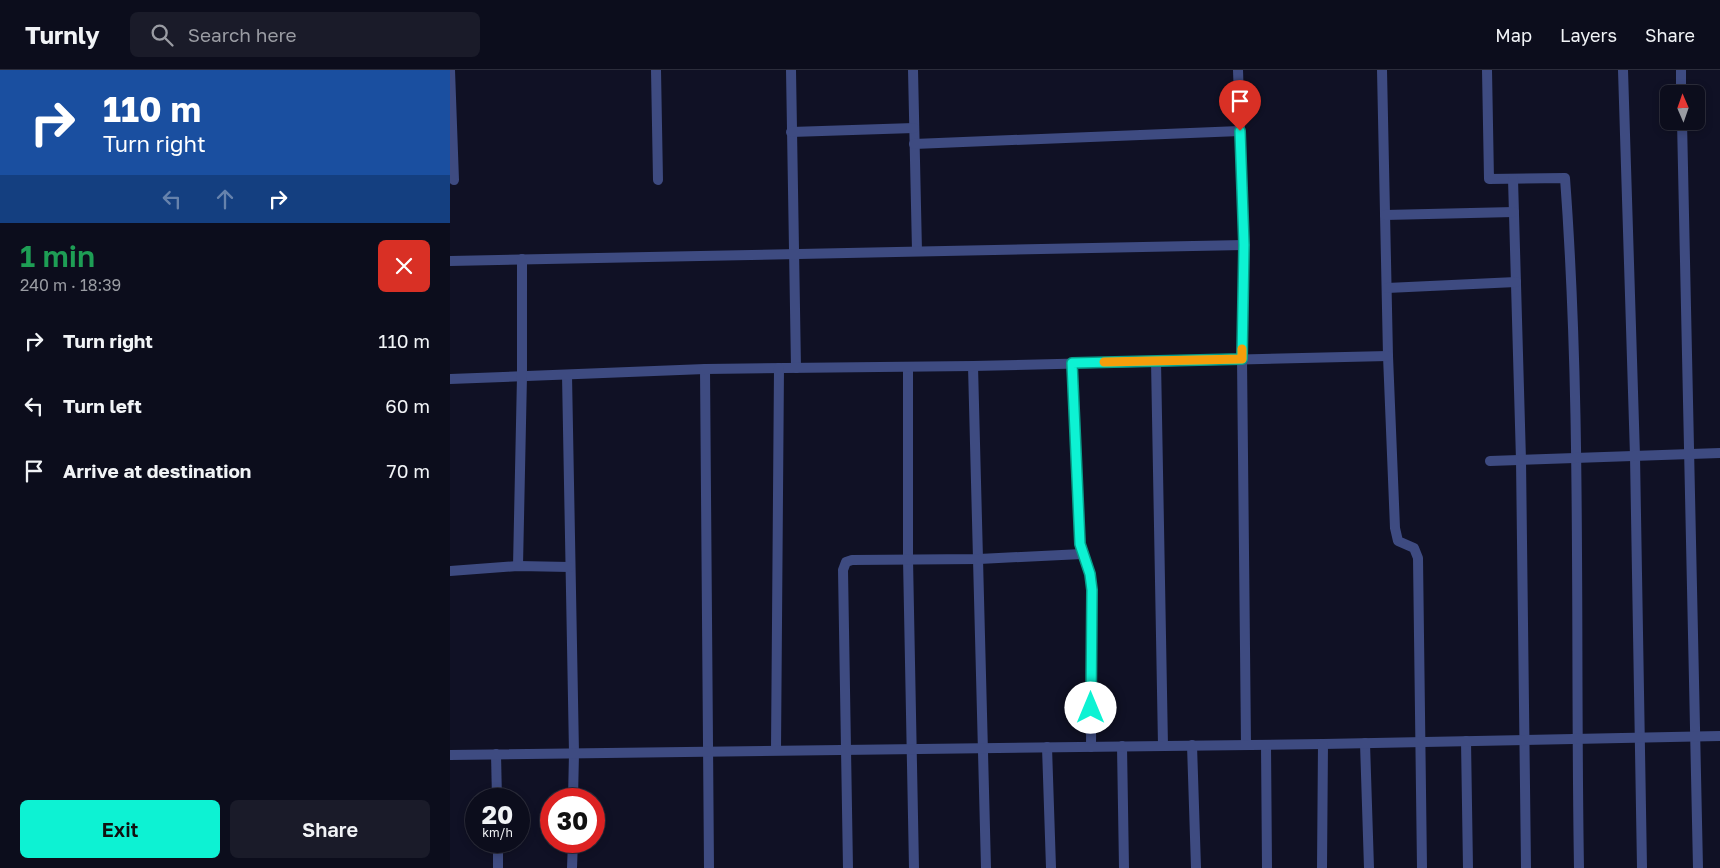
<!DOCTYPE html>
<html lang="en">
<head>
<meta charset="utf-8">
<style>
	body { margin:0; font-family:"Golos Text",sans-serif; background:#1a1b29; color:#f1f3f6; height:100vh; display:flex; flex-direction:column; font-size:19px; white-space:nowrap }
	* { box-sizing:border-box; margin:0 }
	p { font-size:16px; color:#9a9ca3 }
	.icon { flex:none; width:28px; height:28px; fill:none; stroke:currentColor; stroke-width:2; stroke-linecap:round; stroke-linejoin:round }
	.map { position:relative; flex:1; overflow:hidden }
	.drawer { display:flex; flex-direction:column; background:#0c0d1c; width:450px }
	.drawer>* { flex:none }
	.top-card { background:#1a4fa0; color:#fff; overflow:hidden }
	.needle { width:32px; rotate:358deg }
	.controls { position:absolute; left:1210px; top:15px; display:grid; gap:10px }
	.controls a { display:grid; place-items:center; width:45px; height:45px; border-radius:8px; background:#0c0d1c; box-shadow:0 2px 8px #0003,0 0 0 1px #2c2d3b; font-size:25px }
	.speed { position:absolute; left:15px; top:718px; display:flex; gap:10px; font-size:25px; font-weight:700; text-align:center }
	.speed>* { display:grid; place-content:center; width:65px; height:65px; border-radius:50%; background:#0c0d1c; box-shadow:0 2px 8px #0003,0 0 0 1px #2c2d3b; line-height:1 }
	.speed small { font-size:12px; font-weight:400 }
	.speed .limit { border:8px solid #d22; background:#fff; color:#111 }
	.pin { position:absolute; display:grid; place-items:center; width:42px; height:42px; color:#fff; margin:-51px -21px; border-radius:50% 50% 50% 0; rotate:-45deg; box-shadow:0 0 5px #0007 }
	.pin .icon { rotate:45deg }
	.me { position:absolute; width:55px; margin:-28px; rotate:0deg; stroke-linejoin:round; filter:drop-shadow(0 0 4px #0008) }
	.turn { display:flex; align-items:center; gap:18px; height:105px; padding:0 20px; font-size:22px }
	.turn .icon { width:65px; height:65px; stroke-width:2.5 }
	.turn b { display:block; font-size:35px; line-height:42px }
	.lanes { display:flex; align-items:center; height:48px; padding:0 20px; background:#0003; justify-content:center; gap:25px; direction:ltr }
	.lanes .off { opacity:.35 }
	.round { display:grid; place-items:center; flex:none; width:52px; height:52px; border-radius:8px; background:#1a1b29 }
	.overview { display:flex; align-items:center; justify-content:space-between; height:85px; padding:0 20px }
	h1 { font-size:30px; font-weight:600; line-height:38px; color:#1e9e55 }
	.cta { display:flex; gap:10px; margin-top:auto; padding:10px 20px }
	.cta a { flex:1; height:58px; border-radius:8px; background:#0df2d3; color:#111; font-size:20px; font-weight:600; line-height:58px; text-align:center }
	.cta a+a { background:#1a1b29; color:#f1f3f6 }
	ul { padding:0; list-style:none }
	li { display:flex; align-items:center; gap:15px; height:65px; padding:0 20px }
	li div { flex:1 }
	li b { display:block; font-size:19px }
	li em { font-style:normal }
	header { display:flex; align-items:center; gap:30px; box-sizing:border-box; height:70px; padding:0 25px; background:#0c0d1c; border-bottom:1px solid #2c2d3b }
	header strong { font-size:24px }
	nav { display:flex; gap:28px; margin-inline-start:auto; font-size:18px }
	.search { width:350px; height:45px; background:#1a1b29; display:flex; align-items:center; gap:12px; box-sizing:border-box; padding:0 18px; border-radius:8px; color:#9a9ca3; font-size:19px }
	main { display:flex; flex:1; min-height:0 }
	.map>svg:first-child { display:block }
	.lines { fill:none; stroke-linecap:round; stroke-linejoin:round }
	.street { stroke:#3e4b81; stroke-width:10 }
	.route-casing { stroke:#089d89; stroke-width:12 }
	.route { stroke:#0df2d3; stroke-width:9 }
	.slow { stroke:#f59e0b; stroke-width:9 }
</style>
</head>
<body>
<header>
<strong>Turnly</strong>
<div class="search"><svg class="icon" aria-label="search" viewBox="0 0 24 24"><circle cx="10" cy="10" r="6"/><path d="M15 15l6 6"/></svg>Search here</div>
<nav><a>Map</a><a>Layers</a><a>Share</a></nav>
</header>
<main>
<section class="drawer">
<div class="top-card">
<div class="turn"><svg class="icon" aria-label="right" viewBox="0 0 24 24"><path d="M7 20v-9h11M14 6l5 5-5 5"/></svg><div><b>110 m</b>Turn right</div></div>
<div class="lanes"><svg class="icon off" aria-label="left" viewBox="0 0 24 24"><path d="M17 20v-9H6M10 6l-5 5 5 5"/></svg><svg class="icon off" aria-label="ahead" viewBox="0 0 24 24"><path d="M12 20V5M6 11l6-6 6 6"/></svg><svg class="icon" aria-label="right" viewBox="0 0 24 24"><path d="M7 20v-9h11M14 6l5 5-5 5"/></svg></div>
</div>
<div class="overview"><div><h1>1 min</h1><p>240 m · 18:39</p></div><a class="round" style="background:#d93025;color:#fff"><svg class="icon" aria-label="close" viewBox="0 0 24 24"><path d="M6 6l12 12M18 6L6 18"/></svg></a></div>
<ul>
<li><svg class="icon" aria-label="right" viewBox="0 0 24 24"><path d="M7 20v-9h11M14 6l5 5-5 5"/></svg><div><b>Turn right</b></div><em>110 m</em></li>
<li><svg class="icon" aria-label="left" viewBox="0 0 24 24"><path d="M17 20v-9H6M10 6l-5 5 5 5"/></svg><div><b>Turn left</b></div><em>60 m</em></li>
<li><svg class="icon" aria-label="arrive" viewBox="0 0 24 24"><path d="M6 21V4h12l-3 4 3 4H6"/></svg><div><b>Arrive at destination</b></div><em>70 m</em></li>
</ul>
<div class="cta"><a>Exit</a><a>Share</a></div>
</section>
<div class="map">
<svg width="1270" height="798" viewBox="0 0 1270 798">
	<rect width="100%" height="100%" fill="#101125"/>
	<g class="lines">
		<!-- street -->
		<g class="street">
			<polyline points="0,0 4,110"/>
			<polyline points="206,0 208,110"/>
			<polyline points="341,0 346,298"/>
			<polyline points="463,0 467,181"/>
			<polyline points="788,0 794,175 792,289 796,675"/>
			<polyline points="932,0 938,286 945,458 948,471 964,478 968,488 972,798"/>
			<path d="M 1037,0 L 1039,109 L 1115,108 C 1132,337 1125,568 1129,798"/>
			<polyline points="1173,0 1185,386 1192,798"/>
			<polyline points="1231,0 1231,24"/>
			<polyline points="1232,51 1248,798"/>
			<polyline points="341,62 464,58"/>
			<polyline points="464,74 790,61"/>
			<polyline points="1063,109 1071,390 1076,798"/>
			<polyline points="935,145 1064,142"/>
			<polyline points="0,191 794,175"/>
			<polyline points="937,218 1066,212"/>
			<polyline points="706,291 713,676"/>
			<polyline points="622,293 630,474 640,504 642,520 641,677"/>
			<polyline points="523,296 536,798"/>
			<polyline points="458,297 458,489 464,798"/>
			<polyline points="255,299 259,798"/>
			<polyline points="117,305 124,683 123,729"/>
			<polyline points="0,309 255,299 523,296 938,286"/>
			<polyline points="1040,391 1270,383"/>
			<polyline points="68,496 72,306 72,189"/>
			<polyline points="0,501 68,496 120,497"/>
			<polyline points="1016,671 1018,798"/>
			<polyline points="915,673 919,798"/>
			<polyline points="742,675 746,798"/>
			<polyline points="816,675 817,798"/>
			<polyline points="672,676 674,798"/>
			<polyline points="597,677 601,798"/>
			<polyline points="326,680 329,298"/>
			<polyline points="46,684 47,729"/>
			<polyline points="0,685 873,674 1270,666"/>
			<polyline points="48,771 48,798"/>
			<polyline points="122,798 123,771"/>
			<polyline points="398,798 393,500 396,492 402,490 529,489 632,484"/>
			<polyline points="872,798 873,674"/>
		</g>
	</g>
	<g class="lines">
		<!-- route casing -->
		<g class="route-casing">
			<polyline id="route" points="641,638 642,520 640,504 630,474 622,293 792,289 794,175 790,61"/>
		</g>
		<!-- route -->
		<use href="#route" class="route"/>
		<!-- slow -->
		<polyline class="slow" points="654,292 792,289 792,279"/>
	</g>
</svg>
<div class="controls">
<a><svg class="needle" viewBox="-14 -14 28 28"><path d="M0-13l5 13h-10z" fill="#e53935"/><path d="M0 13l5-13h-10z" fill="#9a9ca3"/></svg></a>
</div>
<div class="speed"><div>20<small>km/h</small></div><div class="limit">30</div></div>
<div class="pin" style="left:790px;top:61px;background:#d93025"><svg class="icon" aria-label="arrive" viewBox="0 0 24 24"><path d="M6 21V4h12l-3 4 3 4H6"/></svg></div>
<svg class="me" style="left:641px;top:638px" viewBox="-20 -20 40 40"><circle r="19" fill="#fff"/><path d="M0-13L10 11 0 6-10 11z" fill="#0df2d3"/></svg>
</div>
</main>
</body>
</html>
